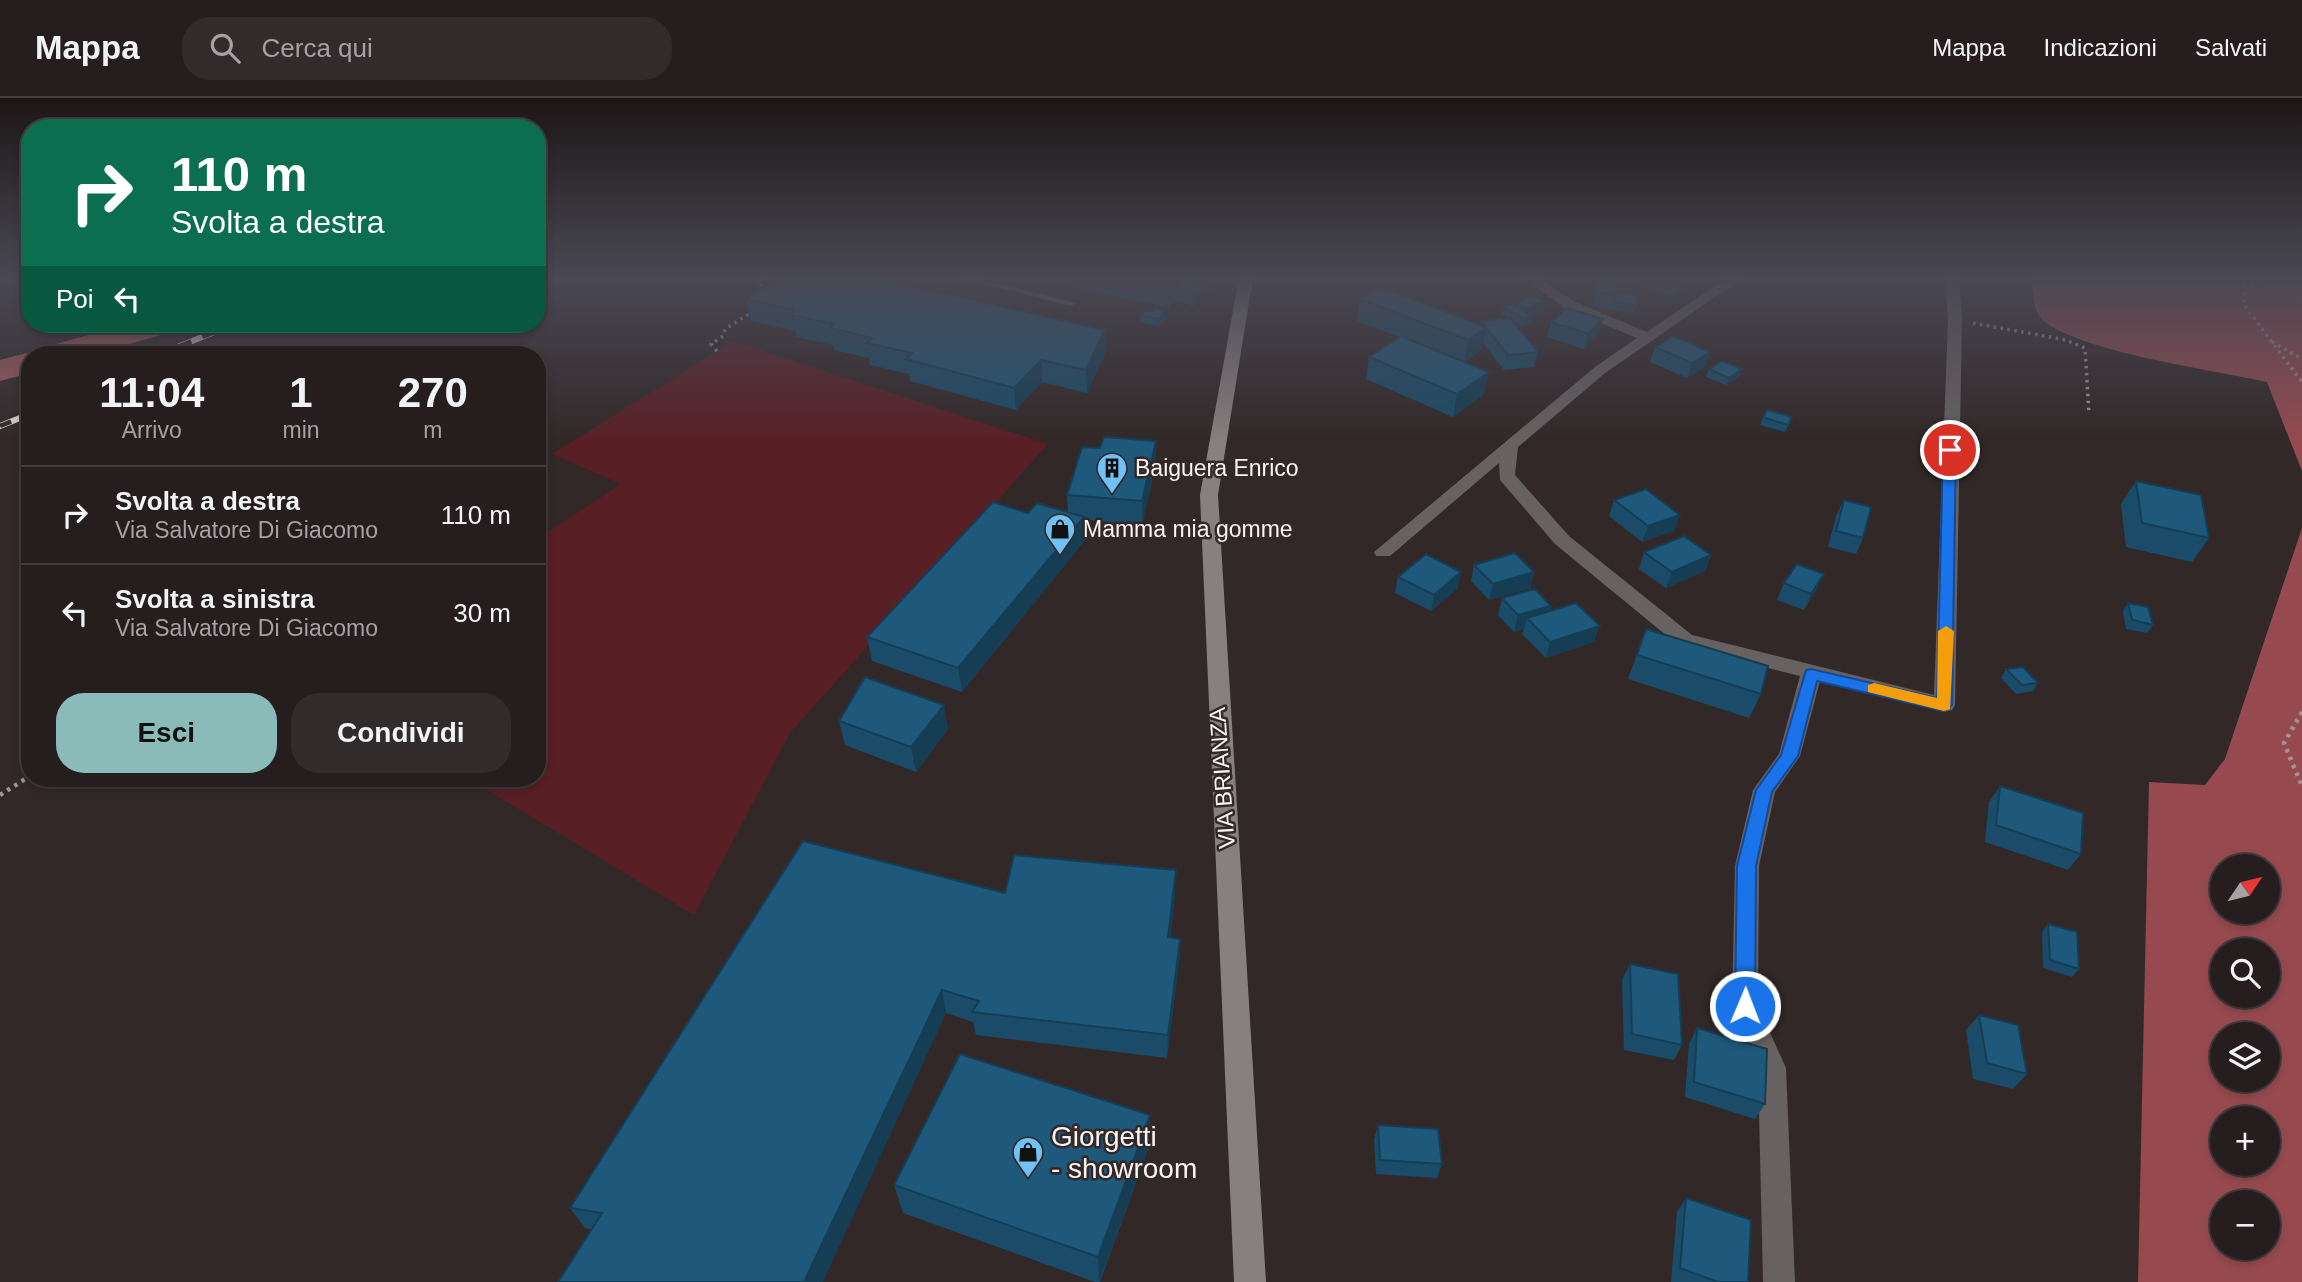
<!DOCTYPE html>
<html lang="it">
<head>
<meta charset="utf-8">
<style>
	body { margin:0; font-family:Arial,sans-serif; background:#322b2b; color:#f1f3f6; height:100vh; display:flex; flex-direction:column; font-size:26px; white-space:nowrap }
	* { box-sizing:border-box; margin:0 }
	p { font-size:23px; color:#a4a2a4 }
	.icon { flex:none; width:38px; height:38px; fill:none; stroke:currentColor; stroke-width:2; stroke-linecap:round; stroke-linejoin:round }
	.map { position:relative; flex:1; overflow:hidden }
	.details { position:absolute; left:21px; top:248px; width:525px; height:441px; display:flex; flex-direction:column; background:#261e1e; border-radius:28px; box-shadow:0 4px 10px #0003,0 0 0 2px #423c3c }
	.details>* { flex:none }
	.guide { position:absolute; left:21px; top:21px; width:525px; height:214px; border-radius:28px; box-shadow:0 4px 10px #0003,0 0 0 2px #423c3c; background:#0b6e4f; color:#fff; overflow:hidden }
	.needle { width:46px; rotate:55deg }
	.fabs { position:absolute; left:2210px; top:756px; display:grid; gap:14px }
	.fabs a { display:grid; place-items:center; width:70px; height:70px; border-radius:50%; background:#261e1e; box-shadow:0 4px 10px #0003,0 0 0 2px #423c3c; font-size:35px }
	.pin { position:absolute; display:grid; place-items:center; width:60px; height:60px; color:#fff; margin:-30px; border:4px solid #fff; border-radius:50%; box-shadow:0 2px 7px #0007 }
	.me { position:absolute; width:77px; margin:-38px; rotate:1deg; stroke-linejoin:round; filter:drop-shadow(0 0 5px #0008) }
	.turn { display:flex; align-items:center; gap:24px; height:147px; padding:0 35px; font-size:32px }
	.turn .icon { width:91px; height:91px; stroke-width:2.5 }
	.turn b { display:block; font-size:49px; line-height:60px }
	.then { display:flex; align-items:center; height:66px; padding:0 35px; background:#0003; gap:14px; font-size:26px }
	.eta { display:flex; justify-content:space-evenly; align-items:center; height:119px; text-align:center }
	.eta b { font-size:42px; font-weight:700; line-height:49px }
	.action { display:flex; gap:14px; margin-top:auto; padding:14px 35px }
	.action a { flex:1; height:80px; border-radius:28px; background:#8bbbb9; color:#111; font-size:28px; font-weight:700; line-height:80px; text-align:center }
	.action a+a { background:#322b2b; color:#f1f3f6 }
	ul { padding:0; list-style:none }
	li { display:flex; align-items:center; gap:21px; height:98px; padding:0 35px; border-top:2px solid #423c3c }
	li div { flex:1 }
	li b { display:block; font-size:26px }
	li em { font-style:normal }
	header { display:flex; align-items:center; gap:42px; box-sizing:border-box; height:98px; padding:0 35px; background:#261e1e; border-bottom:2px solid #423c3c }
	header strong { font-size:33px }
	nav { display:flex; gap:38px; margin-inline-start:auto; font-size:24px }
	.search { width:490px; height:63px; background:#322b2b; display:flex; align-items:center; gap:18px; box-sizing:border-box; padding:0 24px; border-radius:28px; color:#a4a2a4; font-size:26px }
	.map>svg:first-child { display:block }
	.green { fill:#581f25 }
	.forest { fill:#964a50; fill-rule:evenodd }
	.lines { fill:none; stroke-linecap:round; stroke-linejoin:round }
	.river { fill:#a5585d; fill-rule:evenodd }
	.path-far1 { stroke:#9d9595; stroke-width:3.5; stroke-dasharray:2.5 4.5; stroke-linecap:butt }
	.path { stroke:#9d9595; stroke-width:4.5; stroke-dasharray:3.5 5; stroke-linecap:butt }
	.lane { fill:#676161; fill-rule:evenodd }
	.street { fill:#676161; fill-rule:evenodd }
	.secondary { fill:#888080; fill-rule:evenodd }
	.rail-casing { stroke:#dfd8d8; stroke-width:6 }
	.rail { stroke:#322828; stroke-width:4.5; stroke-dasharray:12; stroke-linecap:butt }
	.wall { fill:#1a4c69 }
	.shaded-wall { fill:#153e55 }
	.building { fill:#1e587a; stroke:#153e55; stroke-width:2 }
	.route { fill:#1a73e8; stroke:#114b97; stroke-width:2 }
	.slow { fill:#f59e0b }
	.labels { text-anchor:middle; stroke-width:5; stroke-linejoin:round; paint-order:stroke }
	.poi-label { font-size:23px; fill:#faf3f3; stroke:#322828; text-anchor:start }
	.street-label { font-size:23px; fill:#faf3f3; stroke:#322828 }
	.near-poi-label { font-size:28px; fill:#faf3f3; stroke:#322828; text-anchor:start }
</style>
</head>
<body>
<header>
<strong>Mappa</strong>
<div class="search"><svg class="icon" aria-label="search" viewBox="0 0 24 24"><circle cx="10" cy="10" r="6"/><path d="M15 15l6 6"/></svg>Cerca qui</div>
<nav><a>Mappa</a><a>Indicazioni</a><a>Salvati</a></nav>
</header>
<div class="map">
<svg width="2302" height="1184" viewBox="0 0 2302 1184">
	<rect width="100%" height="100%" fill="#322828"/>
	<!-- green -->
	<polygon class="green" points="733,243 1048,346 790,635 694,817 469,681 537,681 537,441 621,386 552,356"/>
	<!-- forest -->
	<g class="forest">
		<path d="M 2031,179 L 2302,179 L 2302,373 L 2267,284 C 2224,274 2058,251 2038,216 C 2033,207 2033,189 2031,179 Z"/>
		<path d="M 2302,430 L 2302,1184 L 2138,1184 L 2149,684 L 2205,687 L 2225,661 ZM 2222,768 L 2268,768 L 2268,814 L 2222,814 ZM 2222,852 L 2268,852 L 2268,898 L 2222,898 ZM 2222,936 L 2268,936 L 2268,982 L 2222,982 ZM 2222,1020 L 2268,1020 L 2268,1066 L 2222,1066 ZM 2222,1104 L 2268,1104 L 2268,1150 L 2222,1150 Z"/>
	</g>
	<g class="lines">
		<!-- river -->
		<polygon class="river" points="127,226 180,226 175,233 91,257 30,257 30,275 0,283 0,262 30,254 38,256 42,250"/>
		<!-- path-far1 -->
		<g class="path-far1">
			<polyline points="2265,179 2245,189 2244,207 2302,284"/>
			<polyline points="762,195 760,183 766,179"/>
			<polyline points="1973,225 2066,242 2085,250 2089,316"/>
			<polyline points="2272,244 2302,261"/>
			<polyline points="717,253 711,246 723,238 725,231 752,214"/>
		</g>
		<!-- path -->
		<g class="path">
			<polyline points="2302,614 2284,645 2302,688"/>
			<polyline points="0,697 30,678"/>
		</g>
		<!-- lane -->
		<polygon class="lane" points="957,179 973,179 1076,205 1071,208"/>
		<!-- street -->
		<polygon class="street" points="1522,179 1537,179 1575,204 1647,234 1728,179 1744,179 1605,275 1518,349 1515,377 1569,438 1692,537 1934,597 1948,222 1945,179 1959,179 1962,222 1955,607 1952,612 1944,614 1820,583 1800,658 1775,694 1759,768 1758,908 1786,970 1795,1184 1763,1184 1758,971 1732,908 1735,768 1753,692 1779,656 1800,578 1678,547 1555,446 1500,382 1499,365 1390,458 1376,458 1374,454 1595,269 1637,240 1565,210"/>
		<!-- secondary -->
		<polygon class="secondary" points="1239,179 1253,179 1218,397 1266,1184 1234,1184 1200,397"/>
		<!-- rail casing -->
		<g class="rail-casing">
			<g id="rail">
				<polyline points="158,257 234,226"/>
				<polyline points="0,328 30,316"/>
			</g>
		</g>
		<!-- rail -->
		<use href="#rail" class="rail"/>
	</g>
	<!-- wall -->
	<g class="wall">
		<polygon points="1061,179 1209,179 1209,190 1193,208 1175,203 1169,210 1061,186"/>
		<polygon points="1598,179 1616,194 1636,207 1634,215 1592,208"/>
		<polygon points="1635,179 1690,179 1689,183 1673,198 1633,186"/>
		<polygon points="746,201 1105,232 1106,254 1087,295 1042,284 1016,312 910,283 909,276 870,267 869,260 834,252 833,247 797,239 795,233 751,223"/>
		<polygon points="1360,201 1480,227 1481,223 1509,220 1502,217 1504,209 1514,208 1515,206 1544,210 1530,216 1532,218 1531,225 1523,228 1511,221 1538,254 1534,269 1504,272 1483,245 1482,251 1465,264 1484,296 1453,319 1366,281 1369,259 1400,239 1357,223"/>
		<polygon points="1167,212 1167,220 1159,228 1140,224 1140,217 1152,213"/>
		<polygon points="1603,221 1599,236 1584,251 1547,239 1551,224"/>
		<polygon points="180,226 206,226 191,232"/>
		<polygon points="1655,249 1705,269 1687,280 1650,264"/>
		<polygon points="1709,271 1742,271 1739,279 1726,287 1706,279"/>
		<polygon points="1763,319 1792,319 1785,334 1760,327"/>
		<polygon points="1156,343 1156,366 1142,427 1085,422 1085,442 962,594 872,563 867,539 1028,415 1068,414 1067,397 1100,350"/>
		<polygon points="2136,383 2209,440 2192,464 2126,449 2121,406"/>
		<polygon points="1614,402 1680,417 1674,433 1642,444 1609,418"/>
		<polygon points="1844,402 1863,440 1856,456 1828,449 1836,418"/>
		<polygon points="1644,454 1711,457 1705,473 1666,490 1639,471"/>
		<polygon points="1474,467 1534,474 1530,490 1489,502 1471,483"/>
		<polygon points="1824,476 1816,492 1804,512 1777,502 1784,485"/>
		<polygon points="1398,479 1458,490 1431,513 1395,495"/>
		<polygon points="1502,500 1551,508 1550,513 1594,544 1546,560 1522,536 1524,531 1514,534 1498,517"/>
		<polygon points="2128,505 2153,527 2147,535 2126,531 2123,513"/>
		<polygon points="1646,531 1761,596 1749,620 1628,581"/>
		<polygon points="2006,571 2038,585 2033,593 2016,596 2001,580"/>
		<polygon points="839,623 948,631 916,674 845,647"/>
		<polygon points="2000,688 2081,756 2068,772 1985,744 1989,704"/>
		<polygon points="1005,795 1175,796 1170,840 1180,841 1179,865 1167,960 976,937 973,924 946,915 592,1132 585,1130 570,1110"/>
		<polygon points="2048,826 2079,871 2072,879 2043,870 2042,834"/>
		<polygon points="1630,866 1682,947 1674,962 1624,952 1622,882"/>
		<polygon points="1979,917 2027,976 2013,991 1973,981 1966,932"/>
		<polygon points="1697,930 1765,1006 1755,1021 1685,999 1689,946"/>
		<polygon points="1378,1027 1442,1066 1437,1080 1376,1076 1374,1042"/>
		<polygon points="1150,1046 1100,1184 1095,1184 903,1115 894,1087"/>
		<polygon points="1686,1100 1748,1184 1671,1184 1677,1114"/>
	</g>
	<!-- shaded-wall -->
	<g class="shaded-wall">
		<polygon points="1172,179 1198,179 1175,189 1175,203 1169,210 1169,182"/>
		<polygon points="1207,179 1209,179 1209,190 1193,208 1193,193"/>
		<polygon points="1682,179 1690,179 1689,183 1673,198 1677,184"/>
		<polygon points="1545,203 1544,210 1524,218 1526,211"/>
		<polygon points="1167,212 1167,220 1159,228 1159,221"/>
		<polygon points="1532,218 1531,225 1523,228 1525,221"/>
		<polygon points="1603,221 1599,236 1584,251 1588,236"/>
		<polygon points="187,226 206,226 191,232"/>
		<polygon points="1487,229 1482,251 1464,264 1468,242"/>
		<polygon points="1105,232 1106,254 1087,295 1086,272"/>
		<polygon points="1710,254 1705,269 1687,280 1692,265"/>
		<polygon points="1041,262 1042,284 1016,312 1014,290"/>
		<polygon points="1742,271 1739,279 1726,287 1729,280"/>
		<polygon points="1489,274 1484,296 1453,319 1457,296"/>
		<polygon points="1156,343 1156,366 1142,427 1142,403"/>
		<polygon points="1680,417 1674,433 1642,444 1648,428"/>
		<polygon points="1084,419 1085,442 962,594 958,570"/>
		<polygon points="1711,457 1705,473 1666,490 1672,474"/>
		<polygon points="1461,474 1458,490 1431,513 1434,497"/>
		<polygon points="1534,474 1530,490 1489,502 1493,486"/>
		<polygon points="1824,476 1816,492 1804,512 1811,496"/>
		<polygon points="1551,508 1547,524 1527,520 1524,531 1514,534 1518,517"/>
		<polygon points="1600,528 1594,544 1546,560 1550,544"/>
		<polygon points="944,607 948,631 916,674 911,649"/>
		<polygon points="1176,772 1175,796 1167,863 1168,839"/>
		<polygon points="1180,841 1179,865 1167,960 1168,937"/>
		<polygon points="942,892 946,915 823,1184 804,1184"/>
		<polygon points="1150,1017 1150,1046 1099,1184 1098,1159"/>
	</g>
	<!-- building -->
	<g class="building">
		<polygon points="781,179 872,179 1105,232 1086,272 1041,262 1014,290 906,261 912,255 866,245 872,240 830,230 834,226 792,217 794,212 746,201"/>
		<polygon points="1156,179 1172,179 1169,182"/>
		<polygon points="1185,179 1207,179 1193,193 1175,189"/>
		<polygon points="1598,179 1619,179 1616,197 1596,194"/>
		<polygon points="1660,179 1682,179 1677,184"/>
		<polygon points="1379,189 1487,229 1468,242 1360,201"/>
		<polygon points="1616,194 1638,197 1636,207 1614,204"/>
		<polygon points="1534,197 1545,203 1526,211 1515,206"/>
		<polygon points="1511,206 1532,218 1525,221 1504,209"/>
		<polygon points="1155,210 1167,212 1159,221 1140,217 1145,212 1152,213"/>
		<polygon points="1567,210 1603,221 1588,236 1551,224"/>
		<polygon points="1510,220 1538,254 1508,257 1481,223"/>
		<polygon points="1401,238 1489,274 1457,296 1369,259"/>
		<polygon points="1673,238 1710,254 1692,265 1655,249"/>
		<polygon points="1722,263 1742,271 1729,280 1709,271"/>
		<polygon points="1767,312 1792,319 1788,327 1763,319"/>
		<polygon points="1104,339 1156,343 1142,403 1067,397 1082,349 1100,350"/>
		<polygon points="2136,383 2201,397 2209,440 2142,425"/>
		<polygon points="1646,391 1680,417 1648,428 1614,402"/>
		<polygon points="1844,402 1871,409 1863,440 1836,433"/>
		<polygon points="993,404 1028,415 1037,405 1084,419 958,570 867,539"/>
		<polygon points="1684,438 1711,457 1672,474 1644,454"/>
		<polygon points="1515,455 1534,474 1493,486 1474,467"/>
		<polygon points="1426,456 1461,474 1434,497 1398,479"/>
		<polygon points="1797,466 1824,476 1811,496 1784,485"/>
		<polygon points="1535,491 1551,508 1518,517 1502,500"/>
		<polygon points="1576,505 1600,528 1550,544 1527,520"/>
		<polygon points="2128,505 2148,509 2153,527 2132,522"/>
		<polygon points="1646,531 1768,568 1761,596 1637,557"/>
		<polygon points="2023,569 2038,585 2022,587 2006,571"/>
		<polygon points="865,579 944,607 911,649 839,623"/>
		<polygon points="2000,688 2083,715 2081,756 1996,727"/>
		<polygon points="803,743 1005,795 1014,757 1176,772 1168,839 1180,841 1168,937 972,914 979,903 942,892 804,1184 558,1184 602,1115 570,1110"/>
		<polygon points="2048,826 2077,834 2079,871 2050,862"/>
		<polygon points="1630,866 1678,876 1682,947 1632,936"/>
		<polygon points="1979,917 2018,927 2027,976 1987,965"/>
		<polygon points="1697,930 1767,951 1765,1006 1694,984"/>
		<polygon points="960,956 1150,1017 1098,1159 894,1087"/>
		<polygon points="1378,1027 1438,1031 1442,1066 1380,1062"/>
		<polygon points="1686,1100 1751,1122 1748,1184 1718,1184 1680,1170"/>
	</g>
	<!-- sky -->
	<linearGradient id="sky" x2="0" y2="1"><stop stop-color="#1c1616"/><stop offset="0.52" stop-color="#494853"/><stop offset="1" stop-color="#494853" stop-opacity="0"/></linearGradient>
	<rect width="2302" height="345" fill="url(#sky)"/>
	<!-- route -->
	<polygon class="route" points="1950,348 1956,352 1952,607 1944,613 1817,583 1798,658 1772,694 1756,768 1755,908 1752,914 1745,917 1738,914 1735,908 1737,768 1756,692 1781,657 1806,572 1811,571 1937,600 1943,352"/>
	<!-- slow -->
	<polygon class="slow" points="1946,528 1954,533 1950,611 1944,613 1868,594 1868,587 1874,585 1937,600 1938,533"/>
	<!-- icons -->
	<defs>
		<g id="building-pin" transform="scale(1.575)"><path d="M0 17L-7.5 6A9.5 9.5 0 1 1 7.5 6Z" fill="#71c1f5" stroke="#322828"/><path d="M-4-6H4V6H1V3H-1V6H-4ZM-2.5-4.3h1.7v1.8h-1.7ZM.8-4.3h1.7v1.8H.8ZM-2.5-1h1.7V.8h-1.7ZM.8-1h1.7V.8H.8Z" fill="#111"/></g>
		<g id="shop-pin" transform="scale(1.575)"><path d="M0 17L-7.5 6A9.5 9.5 0 1 1 7.5 6Z" fill="#71c1f5" stroke="#322828"/><path d="M-5-2.5h2.3a2.7 3.5 0 0 1 5.4 0H5L5.5 6h-11ZM-1.5-2.5h3a1.5 2.3 0 0 0-3 0Z" fill="#111"/></g>
	</defs>
	<g fill-rule="evenodd">
		<use href="#building-pin" x="1112" y="370"/>
		<use href="#shop-pin" x="1060" y="431"/>
		<use href="#shop-pin" x="1028" y="1054"/>
	</g>
	<g class="labels">
		<!-- poi labels -->
		<g class="poi-label">
			<text x="1135" y="378">Baiguera Enrico</text>
			<text x="1083" y="439">Mamma mia gomme</text>
		</g>
		<!-- street labels -->
		<g class="street-label">
			<text transform="translate(1222 680) rotate(-94)" y="8">VIA BRIANZA</text>
		</g>
		<!-- near-poi labels -->
		<g class="near-poi-label">
			<text x="1051" y="1048">Giorgetti<tspan x="1051" dy="32">- showroom</tspan></text>
		</g>
	</g>
</svg>
<div class="fabs">
<a><svg class="needle" viewBox="-14 -14 28 28"><path d="M0-13l5 13h-10z" fill="#e53935"/><path d="M0 13l5-13h-10z" fill="#a4a2a4"/></svg></a>
<a><svg class="icon" aria-label="search" viewBox="0 0 24 24"><circle cx="10" cy="10" r="6"/><path d="M15 15l6 6"/></svg></a>
<a><svg class="icon" aria-label="layers" viewBox="0 0 24 24"><path d="M12 4l9 5-9 5-9-5zM3 14l9 5 9-5"/></svg></a>
<a>+</a>
<a>−</a>
</div>
<div class="pin" style="left:1950px;top:352px;background:#d93025"><svg class="icon" aria-label="arrive" viewBox="0 0 24 24"><path d="M6 21V4h12l-3 4 3 4H6"/></svg></div>
<svg class="me" style="left:1745px;top:908px" viewBox="-20 -20 40 40"><circle r="17" fill="#1a73e8" stroke="#fff" stroke-width="3"/><path d="M0-11L8 9 0 5-8 9z" fill="#fff"/></svg>
<div class="guide">
<div class="turn"><svg class="icon" aria-label="right" viewBox="0 0 24 24"><path d="M7 20v-9h11M14 6l5 5-5 5"/></svg><div><b>110 m</b>Svolta a destra</div></div>
<div class="then">Poi<svg class="icon" aria-label="left" viewBox="0 0 24 24"><path d="M17 20v-9H6M10 6l-5 5 5 5"/></svg></div>
</div>
<section class="details">
<div class="eta">
<div><b>11:04</b><p>Arrivo</p></div>
<div><b>1</b><p>min</p></div>
<div><b>270</b><p>m</p></div>
</div>
<ul>
<li><svg class="icon" aria-label="right" viewBox="0 0 24 24"><path d="M7 20v-9h11M14 6l5 5-5 5"/></svg><div><b>Svolta a destra</b><p>Via Salvatore Di Giacomo</p></div><em>110 m</em></li>
<li><svg class="icon" aria-label="left" viewBox="0 0 24 24"><path d="M17 20v-9H6M10 6l-5 5 5 5"/></svg><div><b>Svolta a sinistra</b><p>Via Salvatore Di Giacomo</p></div><em>30 m</em></li>
</ul>
<div class="action"><a>Esci</a><a>Condividi</a></div>
</section>
</div>
</body>
</html>
